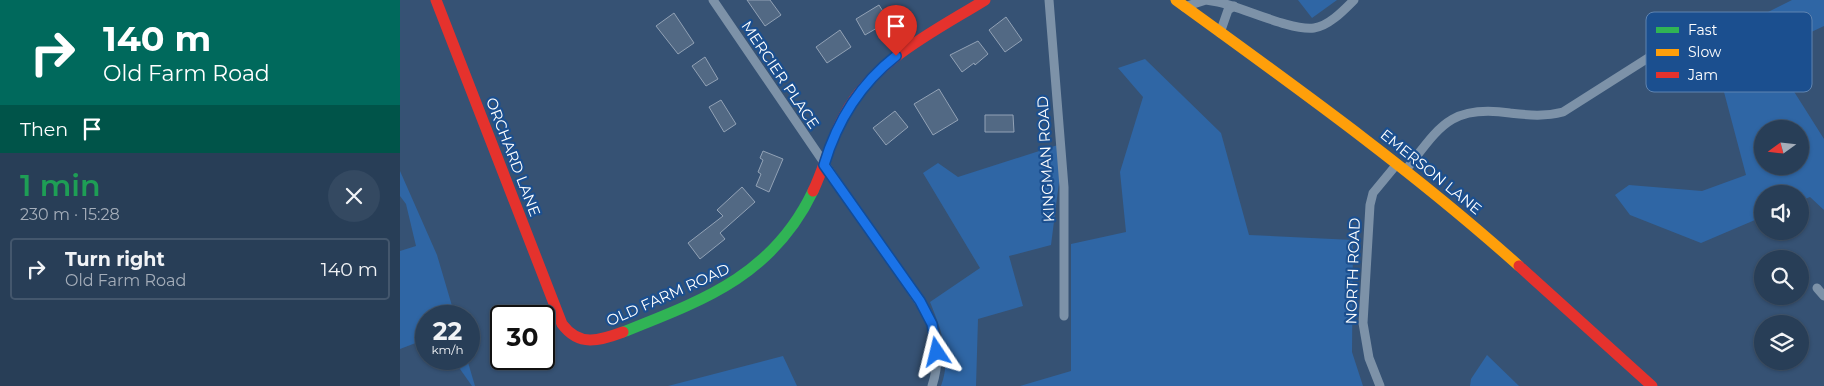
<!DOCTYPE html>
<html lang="en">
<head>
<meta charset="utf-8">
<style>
	body { margin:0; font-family:Montserrat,sans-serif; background:#344961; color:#f1f3f6; height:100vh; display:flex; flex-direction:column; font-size:19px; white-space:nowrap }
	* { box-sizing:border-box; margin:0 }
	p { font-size:16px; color:#a5aeba }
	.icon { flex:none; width:28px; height:28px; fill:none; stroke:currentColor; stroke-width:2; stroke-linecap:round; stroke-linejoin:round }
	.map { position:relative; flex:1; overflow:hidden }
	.sheet { display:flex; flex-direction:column; background:#283e57; width:400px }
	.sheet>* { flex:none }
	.hud { background:#00695c; color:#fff; overflow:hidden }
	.needle { width:32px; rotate:255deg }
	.fabs { position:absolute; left:1354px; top:120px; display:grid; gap:10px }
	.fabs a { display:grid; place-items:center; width:55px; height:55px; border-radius:50%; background:#283e57; box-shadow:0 1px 4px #0004,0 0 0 1px #44576d; font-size:25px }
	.speed { position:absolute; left:15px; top:305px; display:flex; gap:10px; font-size:25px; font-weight:700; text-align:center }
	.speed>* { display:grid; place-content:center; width:65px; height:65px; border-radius:50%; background:#283e57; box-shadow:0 1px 4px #0004,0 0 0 1px #44576d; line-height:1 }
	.speed small { font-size:12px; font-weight:400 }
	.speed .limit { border:2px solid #111; border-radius:8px; background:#fff; color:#111 }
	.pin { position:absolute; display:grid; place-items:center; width:42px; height:42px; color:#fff; margin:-51px -21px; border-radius:50% 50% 50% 0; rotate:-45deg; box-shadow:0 0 5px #0007 }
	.pin .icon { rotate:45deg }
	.me { position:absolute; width:55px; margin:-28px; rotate:350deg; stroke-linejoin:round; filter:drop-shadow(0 0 4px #0008) }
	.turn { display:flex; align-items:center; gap:18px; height:105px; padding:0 20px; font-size:22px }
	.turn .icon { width:65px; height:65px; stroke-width:2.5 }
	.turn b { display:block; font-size:35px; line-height:42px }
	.then { display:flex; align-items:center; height:48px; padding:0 20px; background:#0003; gap:10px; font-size:19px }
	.round { display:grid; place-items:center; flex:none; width:52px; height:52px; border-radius:26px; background:#344961 }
	.head { display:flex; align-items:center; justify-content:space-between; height:85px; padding:0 20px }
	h1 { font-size:30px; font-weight:600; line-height:38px; color:#1e9e55 }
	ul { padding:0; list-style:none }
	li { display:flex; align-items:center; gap:15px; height:62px; margin:0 10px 8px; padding:0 10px; border:2px solid #44576d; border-radius:5px }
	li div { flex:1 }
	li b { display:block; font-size:19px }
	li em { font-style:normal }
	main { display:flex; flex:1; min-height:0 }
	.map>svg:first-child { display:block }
	.green { fill:#2f66a5; fill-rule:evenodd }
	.building { fill:#526984; stroke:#92a2b6 }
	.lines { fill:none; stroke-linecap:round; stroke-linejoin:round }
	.street { stroke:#7d92a8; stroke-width:9 }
	.fast { stroke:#30b455; stroke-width:11 }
	.slow { stroke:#ff9f0a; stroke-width:11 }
	.jam { stroke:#e5322d; stroke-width:11 }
	.route-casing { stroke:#114b97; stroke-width:12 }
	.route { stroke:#1a73e8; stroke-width:9 }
	.labels { text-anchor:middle; stroke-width:4.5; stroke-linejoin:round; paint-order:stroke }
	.street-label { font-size:15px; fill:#fff; stroke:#1b4f8f }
	.key { fill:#1b4f8f; stroke:#5f84b1; stroke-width:1 }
	.key-label { font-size:14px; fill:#fff }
</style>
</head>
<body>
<main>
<section class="sheet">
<div class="hud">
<div class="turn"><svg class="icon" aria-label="right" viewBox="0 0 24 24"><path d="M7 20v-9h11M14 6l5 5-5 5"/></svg><div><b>140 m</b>Old Farm Road</div></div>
<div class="then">Then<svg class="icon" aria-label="arrive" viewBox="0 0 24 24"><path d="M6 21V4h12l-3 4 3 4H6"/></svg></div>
</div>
<div class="head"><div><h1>1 min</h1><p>230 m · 15:28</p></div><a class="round"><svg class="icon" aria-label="close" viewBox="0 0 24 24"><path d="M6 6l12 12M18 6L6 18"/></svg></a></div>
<ul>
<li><svg class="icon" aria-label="right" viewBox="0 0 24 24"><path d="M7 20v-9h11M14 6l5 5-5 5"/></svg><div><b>Turn right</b><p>Old Farm Road</p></div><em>140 m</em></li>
</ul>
</section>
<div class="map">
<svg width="1424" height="386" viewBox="0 0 1424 386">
	<rect width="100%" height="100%" fill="#365274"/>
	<!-- green -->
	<g class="green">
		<polygon points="898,0 937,0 912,18"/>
		<path d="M 1392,0 L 1424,0 L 1424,26 L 1369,52 L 1424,139 L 1424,210 L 1410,197 L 1400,201 L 1400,194 L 1362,194 L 1362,217 L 1301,243 L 1230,215 L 1215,195 L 1229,185 L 1302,191 L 1346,175 L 1324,92 L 1368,12 ZM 1362,129 L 1400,129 L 1400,166 L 1362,166 Z"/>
		<polygon points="745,59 821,133 849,235 953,240 952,352 963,386 620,386 671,371 671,244 726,232 720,172 743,97 718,68"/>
		<path d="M 664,143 L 651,245 L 609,256 L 623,306 L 578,319 L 576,386 L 541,386 C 552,357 541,329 530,302 L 580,268 L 523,173 L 538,163 L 558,177 Z"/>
		<polygon points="0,171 37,255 55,316 26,316 26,339 0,349 0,251 16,246 6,204 0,196"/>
		<polygon points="1087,355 1119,386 1070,386 1071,379"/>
		<polygon points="383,356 397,386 268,386"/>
		<polygon points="53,359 67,359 75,386 72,386"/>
	</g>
	<!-- building -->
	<g class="building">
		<polygon points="347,0 370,0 381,15 365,26"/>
		<polygon points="479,5 489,21 465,35 456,19"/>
		<polygon points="274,13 294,43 278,54 256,26"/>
		<polygon points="606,17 622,40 605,52 589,30"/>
		<polygon points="440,30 451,47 427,63 416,47"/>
		<polygon points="578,41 588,54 575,65 574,63 562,72 550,55"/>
		<polygon points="305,57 318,79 306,86 292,66"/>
		<polygon points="539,89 558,120 533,135 514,104"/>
		<polygon points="321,100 336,124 324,132 309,107"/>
		<polygon points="495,111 508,127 486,145 473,128"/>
		<polygon points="585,115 613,115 614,132 585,132"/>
		<polygon points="363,151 383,159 369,192 356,186 361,174 358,172 363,160 360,158"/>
		<polygon points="342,187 355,202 320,233 325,239 300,259 288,243 323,216 317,210"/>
	</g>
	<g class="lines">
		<!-- street -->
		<g class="street">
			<path d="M 313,0 L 528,315 C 538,338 540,362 532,386"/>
			<polyline points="649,0 664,187 664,316"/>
			<path d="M 784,7 L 806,0 L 818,2 C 842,7 891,31 914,28 C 929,26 944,10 954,0"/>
			<polyline points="820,33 828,10 834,6"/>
			<path d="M 1005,171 C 1039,128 1049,104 1110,113 C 1128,115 1144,117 1163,112 L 1289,32"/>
			<polyline points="1417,288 1424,296"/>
			<polyline points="980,386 969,358 963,323 970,205 973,193 997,164"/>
		</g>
		<!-- fast -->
		<path class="fast" d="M 223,332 C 304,300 373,275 413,191"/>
		<!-- slow -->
		<path class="slow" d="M 776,0 C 893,85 1011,169 1119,266"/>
		<!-- jam -->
		<g class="jam">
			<path d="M 36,0 L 162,324 C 179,347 199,341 223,332"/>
			<path d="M 413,191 C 425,166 431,138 445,114 C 474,60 535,31 585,0"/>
			<polyline points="1119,266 1252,386"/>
		</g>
	</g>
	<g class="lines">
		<!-- route casing -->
		<g class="route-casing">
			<path id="route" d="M 496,56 C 460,84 437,121 424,165 L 520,301 L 532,324 L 537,352"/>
		</g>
		<!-- route -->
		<use href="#route" class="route"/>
	</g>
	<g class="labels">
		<!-- street labels -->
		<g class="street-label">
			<text transform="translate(380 75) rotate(56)" y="5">MERCIER PLACE</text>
			<text transform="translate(113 157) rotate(69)" y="5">ORCHARD LANE</text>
			<text transform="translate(646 159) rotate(-93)" y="5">KINGMAN ROAD</text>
			<text transform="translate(1031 172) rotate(39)" y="5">EMERSON LANE</text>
			<text transform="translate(953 271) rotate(-88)" y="5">NORTH ROAD</text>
			<text transform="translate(268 295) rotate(-24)" y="5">OLD FARM ROAD</text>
		</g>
	</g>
	<!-- legend -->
	<rect x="1246" y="12" width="166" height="80" rx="8" class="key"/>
	<rect x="1256" y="27" width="23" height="6" fill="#30b455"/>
	<rect x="1256" y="49" width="23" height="7" fill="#ff9f0a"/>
	<rect x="1256" y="72" width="23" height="6" fill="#e5322d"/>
	<g class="key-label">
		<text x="1288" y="35">Fast</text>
		<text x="1288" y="57">Slow</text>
		<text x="1288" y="80">Jam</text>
	</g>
</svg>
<div class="fabs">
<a><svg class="needle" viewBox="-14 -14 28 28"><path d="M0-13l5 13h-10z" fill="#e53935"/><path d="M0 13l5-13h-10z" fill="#a5aeba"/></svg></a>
<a><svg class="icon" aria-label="sound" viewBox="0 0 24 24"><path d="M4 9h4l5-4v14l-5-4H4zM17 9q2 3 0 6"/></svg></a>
<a><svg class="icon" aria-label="search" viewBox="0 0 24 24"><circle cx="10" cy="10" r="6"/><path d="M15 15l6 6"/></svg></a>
<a><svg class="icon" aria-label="layers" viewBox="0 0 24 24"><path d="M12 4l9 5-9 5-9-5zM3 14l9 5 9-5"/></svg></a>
</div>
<div class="speed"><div>22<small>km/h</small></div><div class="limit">30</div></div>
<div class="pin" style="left:496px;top:56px;background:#d93025"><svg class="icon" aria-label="arrive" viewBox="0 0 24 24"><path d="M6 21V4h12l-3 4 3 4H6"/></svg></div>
<svg class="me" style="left:537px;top:352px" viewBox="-20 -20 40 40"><path d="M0-17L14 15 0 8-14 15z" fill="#1a73e8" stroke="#fff" stroke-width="4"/></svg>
</div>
</main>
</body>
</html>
